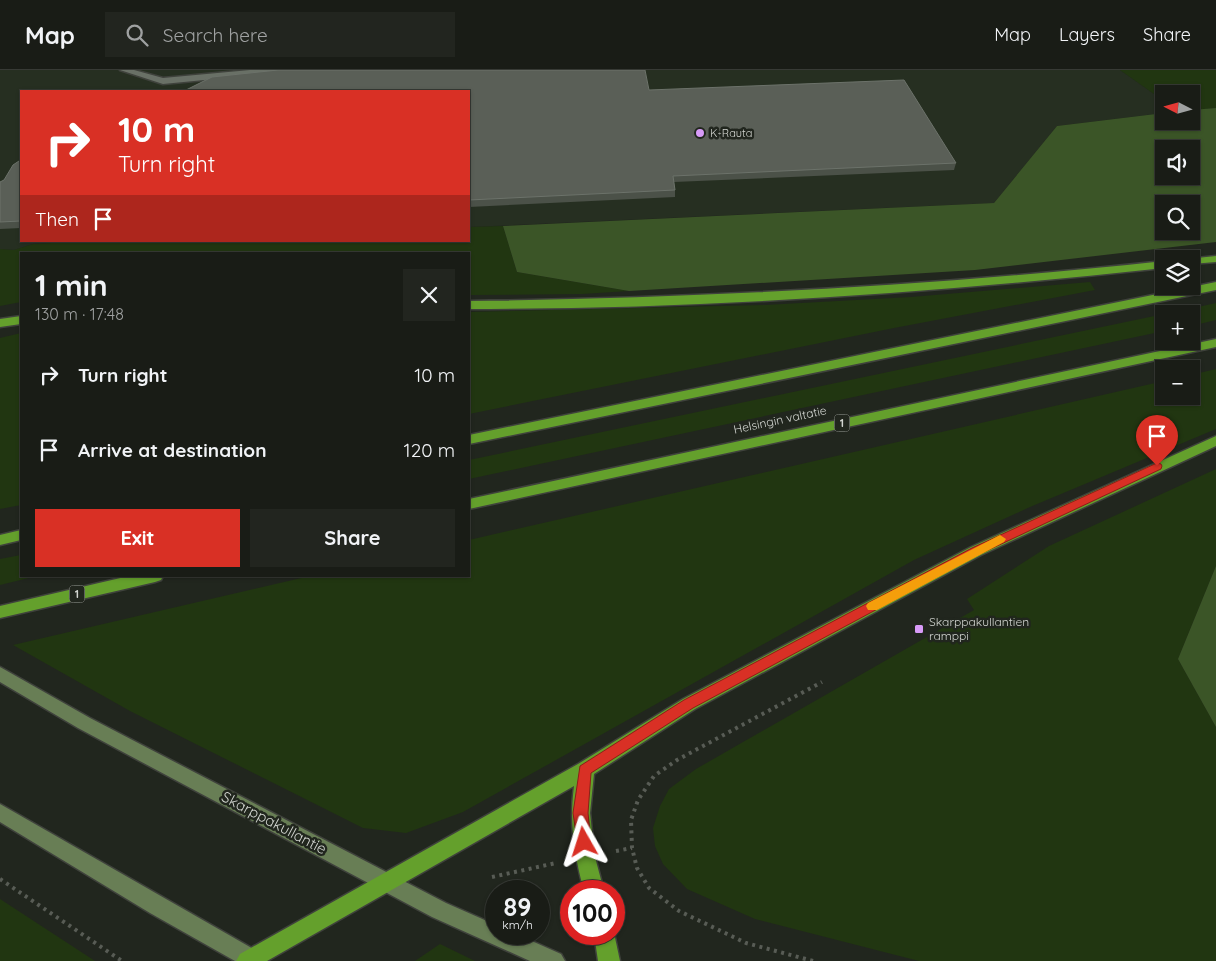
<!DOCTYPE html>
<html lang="en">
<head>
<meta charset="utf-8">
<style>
	body { margin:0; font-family:Quicksand,sans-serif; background:#22251f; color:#f1f3f6; height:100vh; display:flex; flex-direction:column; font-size:19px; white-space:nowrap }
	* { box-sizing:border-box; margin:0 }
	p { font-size:16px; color:#9fa1a1 }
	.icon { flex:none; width:28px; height:28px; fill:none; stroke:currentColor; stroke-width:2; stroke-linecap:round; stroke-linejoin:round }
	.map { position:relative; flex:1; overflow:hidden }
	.panel { position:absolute; left:20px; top:182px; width:450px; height:325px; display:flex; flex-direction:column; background:#191c16; border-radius:0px; box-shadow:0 1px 4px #0004,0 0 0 1px #373a35 }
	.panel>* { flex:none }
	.top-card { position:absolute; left:20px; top:20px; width:450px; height:152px; border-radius:0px; box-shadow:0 1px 4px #0004,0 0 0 1px #373a35; background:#d93025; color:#fff; overflow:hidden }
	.needle { width:32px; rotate:276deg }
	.fabs { position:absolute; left:1155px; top:15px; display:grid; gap:10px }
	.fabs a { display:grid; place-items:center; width:45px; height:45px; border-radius:0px; background:#191c16; box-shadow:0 1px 4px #0004,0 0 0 1px #373a35; font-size:25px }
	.speed { position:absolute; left:485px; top:810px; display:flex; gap:10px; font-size:25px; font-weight:700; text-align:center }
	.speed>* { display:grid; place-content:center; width:65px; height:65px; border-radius:50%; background:#191c16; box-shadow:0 1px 4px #0004,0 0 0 1px #373a35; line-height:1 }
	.speed small { font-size:12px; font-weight:400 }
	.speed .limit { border:8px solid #d22; background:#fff; color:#111 }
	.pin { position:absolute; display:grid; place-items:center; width:42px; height:42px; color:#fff; margin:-51px -21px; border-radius:50% 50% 50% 0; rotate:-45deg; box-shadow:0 0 5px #0007 }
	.pin .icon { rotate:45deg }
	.me { position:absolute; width:55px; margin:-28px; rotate:354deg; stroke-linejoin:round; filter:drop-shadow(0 0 4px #0008) }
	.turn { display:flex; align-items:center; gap:18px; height:105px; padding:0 15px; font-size:22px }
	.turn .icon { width:65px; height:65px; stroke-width:2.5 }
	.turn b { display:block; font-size:35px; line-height:42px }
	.then { display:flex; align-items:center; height:48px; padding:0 15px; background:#0003; gap:10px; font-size:19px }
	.round { display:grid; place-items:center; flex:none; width:52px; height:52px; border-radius:0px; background:#22251f }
	.summary { display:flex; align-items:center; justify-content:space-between; height:85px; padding:0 15px }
	h1 { font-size:30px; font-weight:800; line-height:38px }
	.cta { display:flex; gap:10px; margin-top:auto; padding:10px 15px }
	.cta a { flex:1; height:58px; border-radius:0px; background:#d93025; color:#fff; font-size:20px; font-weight:800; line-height:58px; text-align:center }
	.cta a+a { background:#22251f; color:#f1f3f6 }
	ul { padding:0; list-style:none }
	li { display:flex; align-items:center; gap:15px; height:75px; padding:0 15px }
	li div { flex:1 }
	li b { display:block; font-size:19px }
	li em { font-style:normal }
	header { display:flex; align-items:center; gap:30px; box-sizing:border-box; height:70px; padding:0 25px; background:#191c16; border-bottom:1px solid #373a35 }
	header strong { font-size:24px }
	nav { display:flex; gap:28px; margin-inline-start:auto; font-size:18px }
	.search { width:350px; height:45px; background:#22251f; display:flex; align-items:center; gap:12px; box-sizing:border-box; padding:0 18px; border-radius:0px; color:#9fa1a1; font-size:19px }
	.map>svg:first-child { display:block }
	.built { fill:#262f21 }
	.green { fill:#213611 }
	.forest { fill:#3b5527; fill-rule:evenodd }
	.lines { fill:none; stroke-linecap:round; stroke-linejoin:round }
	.lane-casing { stroke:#3f423c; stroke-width:3 }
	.secondary-casing { stroke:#3f423c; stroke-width:3 }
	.highway-casing { stroke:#3f423c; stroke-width:3 }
	.path { stroke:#585c55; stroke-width:4; stroke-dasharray:3 4.5; stroke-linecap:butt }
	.lane { fill:#697066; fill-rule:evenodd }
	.secondary { fill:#687e55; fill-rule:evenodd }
	.highway { fill:#64a02c; fill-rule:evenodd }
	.wall { fill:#4b5148 }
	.building { fill:#5a5f57; stroke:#6c726a }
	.route { fill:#d93025; stroke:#8d1f18 }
	.slow { fill:#f59e0b }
	.poi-dot { fill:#d89bf8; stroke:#21261e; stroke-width:2 }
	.labels { text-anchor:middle; stroke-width:5; stroke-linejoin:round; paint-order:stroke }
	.far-poi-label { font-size:11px; fill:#d2d5d0; stroke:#21261e; text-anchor:start }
	.shield { fill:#21261e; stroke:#9da09b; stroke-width:1 }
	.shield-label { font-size:11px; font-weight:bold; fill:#d2d5d0 }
	.street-label { font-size:12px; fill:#d2d5d0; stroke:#21261e }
	.poi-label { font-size:12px; fill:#d2d5d0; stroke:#21261e; text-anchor:start }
	.near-street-label { font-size:15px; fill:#d2d5d0; stroke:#21261e }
</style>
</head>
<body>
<header>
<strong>Map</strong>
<div class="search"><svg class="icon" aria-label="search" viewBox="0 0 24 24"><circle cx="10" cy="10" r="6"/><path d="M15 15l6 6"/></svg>Search here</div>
<nav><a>Map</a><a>Layers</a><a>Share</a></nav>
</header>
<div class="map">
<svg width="1216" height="891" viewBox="0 0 1216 891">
	<rect width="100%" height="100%" fill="#21261e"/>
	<!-- built -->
	<polygon class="built" points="0,0 1120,0 1164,31 1164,43 1057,56 994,133 469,157 469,21 21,21 21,171 86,171 33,174 14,180 0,179"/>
	<!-- green -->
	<g class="green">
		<polygon points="1120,0 1216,0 1216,38 1191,40 1191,24 1164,24 1164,31"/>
		<polygon points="503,156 517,202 629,221 582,224 469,225 469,184 21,184 21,232 0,236 0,179 14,180 33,174 86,171 469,171 469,157"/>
		<polygon points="1090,212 1095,220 894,258 469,344 469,242 765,235 911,227"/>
		<polygon points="1216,233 1216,250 1191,256 1191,244 1167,244"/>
		<polygon points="1164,244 1164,261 469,409 469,390"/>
		<polygon points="21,263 21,435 0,439 0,268"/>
		<polygon points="1216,299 1216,359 1030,437 914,490 463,742 406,763 363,758 130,641 13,575 310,506 469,506 469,470 1164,311 1164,326 1191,326 1191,305"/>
		<polygon points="1216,399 1216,496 1178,589 1216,657 1216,891 919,891 755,849 687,819 663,794 655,776 653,758 660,736 669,719 696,699 974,540 967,529 1049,476"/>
		<polygon points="21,485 21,506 37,506 0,515 0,489"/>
		<polygon points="0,829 95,891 0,891"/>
		<polygon points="440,874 475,891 415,891"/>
	</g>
	<!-- forest -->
	<g class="forest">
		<path d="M 1216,38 L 1216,172 L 975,200 L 629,221 L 517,202 L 503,156 L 994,133 L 1057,56 L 1164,43 L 1164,51 L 1191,51 L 1191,40 ZM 1164,79 L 1191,79 L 1191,106 L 1164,106 ZM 1164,134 L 1191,134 L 1191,161 L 1164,161 Z"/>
		<polygon points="1216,496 1216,657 1178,589"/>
	</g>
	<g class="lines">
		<!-- lane casing -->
		<g class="lane-casing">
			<polygon id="lane" points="120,0 134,0 163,8 250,0 282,0 278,3 163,14"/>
		</g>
		<!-- secondary casing -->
		<g class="secondary-casing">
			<g id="secondary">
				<polygon points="0,597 90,648 446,833 496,855 496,864 516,864 561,884 565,891 530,891 432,847 78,658 0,612"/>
				<polygon points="0,734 262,884 266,891 235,891 150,843 0,752"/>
			</g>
		</g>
		<!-- highway casing -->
		<g class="highway-casing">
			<g id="highway">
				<polygon points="1216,186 1216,192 1191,194 1191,189 1187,189"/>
				<path d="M 1164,191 L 1164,198 C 933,223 701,239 469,239 L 469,231 C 701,228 933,216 1164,191 Z"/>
				<polygon points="1216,212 1216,220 469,374 469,365"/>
				<polygon points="21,246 21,254 0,257 0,249"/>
				<polygon points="1216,269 1216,277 469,439 469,429"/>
				<path d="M 1216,366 L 1216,376 L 981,485 L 695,639 L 594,704 L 590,743 L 595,787 L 604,821 L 584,821 C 574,783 569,755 574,716 L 267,891 L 236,891 L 240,884 L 578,694 L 683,629 L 971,477 Z"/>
				<polygon points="21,460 21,470 0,475 0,465"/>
				<polygon points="129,506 163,506 161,510 155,512 0,548 0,536"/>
				<polygon points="614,863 620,891 598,891 594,864"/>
			</g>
		</g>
		<!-- path -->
		<g class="path">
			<polyline points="616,781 632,778"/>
			<polyline points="492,807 556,793"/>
			<polyline points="0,809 122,891"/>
			<polyline points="813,891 746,873 679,841 649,818 637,798 632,778 631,750 638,730 654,706 677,690 822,612"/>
		</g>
		<!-- lane -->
		<use href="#lane" class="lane"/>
		<!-- secondary -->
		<use href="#secondary" class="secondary"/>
		<!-- highway -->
		<use href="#highway" class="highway"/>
	</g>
	<!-- wall -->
	<g class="wall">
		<polygon points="649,20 956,93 954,100 674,112 675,120 675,127 469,137 469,21"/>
		<polygon points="21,91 21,158 0,159 0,112 4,110"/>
	</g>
	<!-- building -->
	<g class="building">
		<polygon points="278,0 645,0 649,20 904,10 956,93 673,106 675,120 469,130 469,21 184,21 212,7"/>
		<polygon points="19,91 21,91 21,151 0,152 0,112 4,110 13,95"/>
	</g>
	<!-- route -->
	<polygon class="route" points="1157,393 1161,394 1162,396 1161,399 980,484 693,638 591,703 588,743 591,772 589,777 584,779 578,777 573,743 580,696 684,630 972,478"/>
	<!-- slow -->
	<polygon class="slow" points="1000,465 1006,469 1004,472 877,540 868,540 866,536 868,533"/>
	<!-- markers -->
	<g class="poi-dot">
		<circle cx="700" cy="63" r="5"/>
		<rect x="914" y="554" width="10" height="10" rx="2.5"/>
	</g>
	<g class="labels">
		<!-- far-poi labels -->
		<g class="far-poi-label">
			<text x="710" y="67">K-Rauta</text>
		</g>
		<!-- shield labels -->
		<g class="shield">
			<rect x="834.5" y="344.5" width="15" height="17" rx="4"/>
			<rect x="69.5" y="515.5" width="15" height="17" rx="4"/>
		</g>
		<g class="shield-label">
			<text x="842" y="357">1</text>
			<text x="77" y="528">1</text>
		</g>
		<!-- street labels -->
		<g class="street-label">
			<text transform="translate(780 350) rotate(-12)" y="4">Helsingin valtatie</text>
		</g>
		<!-- poi labels -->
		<g class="poi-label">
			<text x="929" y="556">Skarppakullantien<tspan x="929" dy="14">ramppi</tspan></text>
		</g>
		<!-- near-street labels -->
		<g class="near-street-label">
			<text transform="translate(274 753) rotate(28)" y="5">Skarppakullantie</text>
		</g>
	</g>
</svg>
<div class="fabs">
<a><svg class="needle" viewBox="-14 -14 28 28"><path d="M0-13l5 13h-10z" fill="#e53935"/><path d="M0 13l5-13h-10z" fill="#9fa1a1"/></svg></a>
<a><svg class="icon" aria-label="sound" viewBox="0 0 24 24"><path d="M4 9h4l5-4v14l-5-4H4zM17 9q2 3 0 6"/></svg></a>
<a><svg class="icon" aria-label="search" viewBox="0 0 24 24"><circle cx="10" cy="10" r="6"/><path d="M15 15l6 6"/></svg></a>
<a><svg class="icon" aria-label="layers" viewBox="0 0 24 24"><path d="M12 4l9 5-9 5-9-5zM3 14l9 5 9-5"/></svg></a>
<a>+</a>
<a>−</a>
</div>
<div class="speed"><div>89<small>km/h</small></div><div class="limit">100</div></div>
<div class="pin" style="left:1157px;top:396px;background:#d93025"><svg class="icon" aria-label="arrive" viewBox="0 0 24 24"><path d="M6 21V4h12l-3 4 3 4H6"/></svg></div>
<svg class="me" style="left:584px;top:772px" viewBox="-20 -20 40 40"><path d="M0-17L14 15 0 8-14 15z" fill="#d93025" stroke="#fff" stroke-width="4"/></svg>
<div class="top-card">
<div class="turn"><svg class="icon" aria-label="right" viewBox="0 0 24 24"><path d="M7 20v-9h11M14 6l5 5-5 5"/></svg><div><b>10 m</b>Turn right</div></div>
<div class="then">Then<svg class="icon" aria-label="arrive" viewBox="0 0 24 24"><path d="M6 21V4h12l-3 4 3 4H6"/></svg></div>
</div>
<section class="panel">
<div class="summary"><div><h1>1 min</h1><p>130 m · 17:48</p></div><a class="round"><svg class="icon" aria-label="close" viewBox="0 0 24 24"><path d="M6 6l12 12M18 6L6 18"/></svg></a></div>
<ul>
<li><svg class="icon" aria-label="right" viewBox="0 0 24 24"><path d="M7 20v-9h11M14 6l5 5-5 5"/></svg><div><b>Turn right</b></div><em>10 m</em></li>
<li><svg class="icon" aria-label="arrive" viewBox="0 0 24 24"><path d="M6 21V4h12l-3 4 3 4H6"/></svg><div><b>Arrive at destination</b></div><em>120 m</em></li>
</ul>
<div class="cta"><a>Exit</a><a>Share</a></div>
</section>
</div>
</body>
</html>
